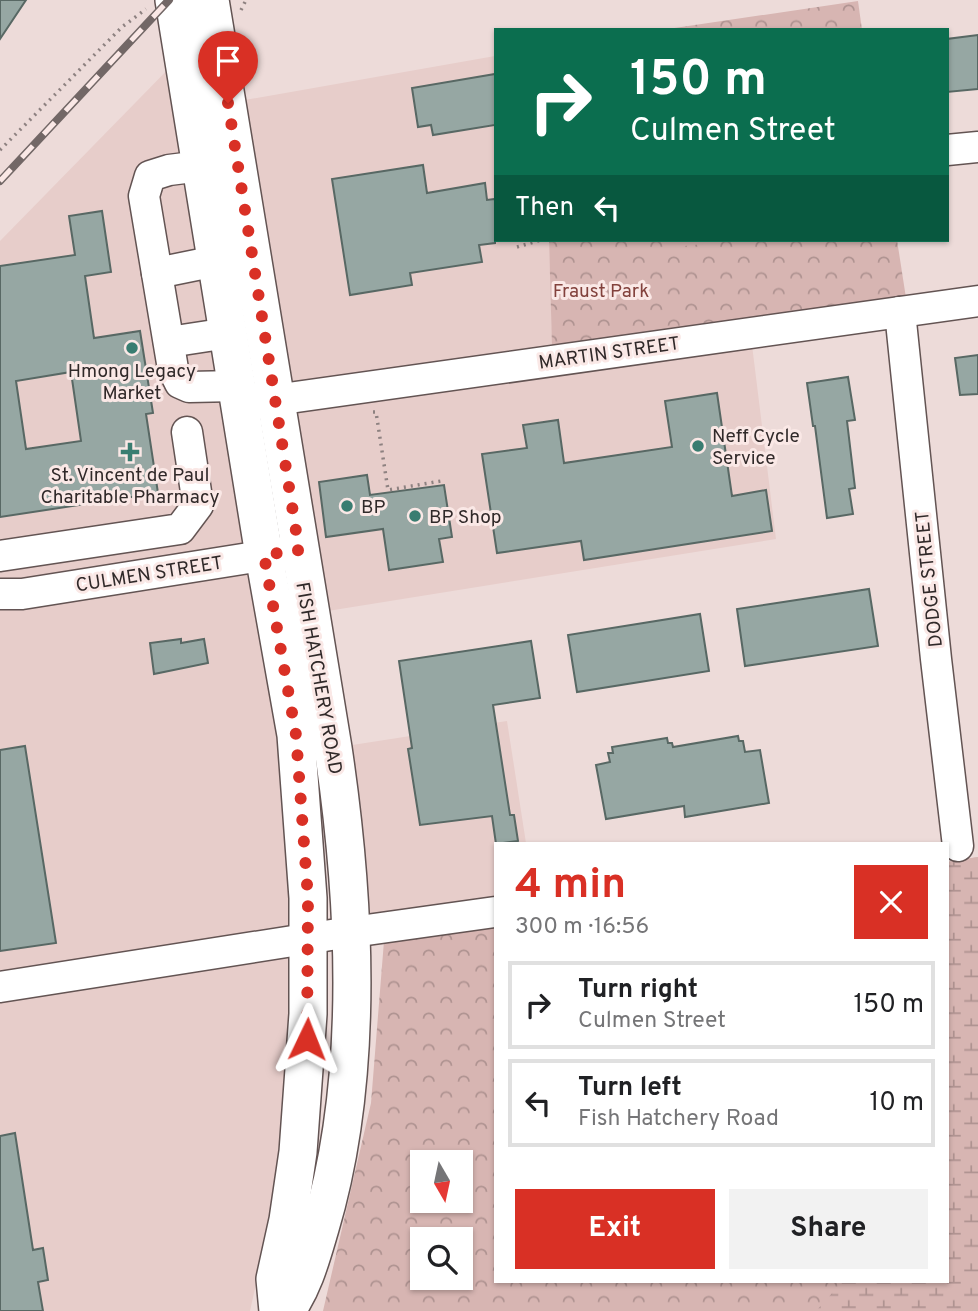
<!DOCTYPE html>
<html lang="en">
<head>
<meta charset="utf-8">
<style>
	body { margin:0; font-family:Overpass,sans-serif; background:#f2f2f2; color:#202124; height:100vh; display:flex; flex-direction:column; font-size:26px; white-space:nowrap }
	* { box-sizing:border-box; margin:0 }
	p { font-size:23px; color:#757577 }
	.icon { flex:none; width:38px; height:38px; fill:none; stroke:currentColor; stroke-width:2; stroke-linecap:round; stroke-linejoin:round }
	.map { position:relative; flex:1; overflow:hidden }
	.side { position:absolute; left:494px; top:842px; width:455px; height:441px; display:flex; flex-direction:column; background:#fff; border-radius:0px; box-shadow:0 2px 5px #0004 }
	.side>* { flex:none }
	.top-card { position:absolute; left:494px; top:28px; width:455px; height:214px; border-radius:0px; box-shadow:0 2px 5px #0004; background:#0b6e4f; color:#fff; overflow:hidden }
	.needle { width:46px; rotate:171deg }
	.buttons { position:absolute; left:410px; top:1150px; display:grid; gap:14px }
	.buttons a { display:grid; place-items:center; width:63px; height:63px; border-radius:0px; background:#fff; box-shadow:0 2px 5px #0004; font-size:35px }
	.pin { position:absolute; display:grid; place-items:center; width:60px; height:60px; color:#fff; margin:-72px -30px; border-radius:50% 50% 50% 0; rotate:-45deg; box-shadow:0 0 7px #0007 }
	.pin .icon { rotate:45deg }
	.me { position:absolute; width:77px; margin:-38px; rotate:2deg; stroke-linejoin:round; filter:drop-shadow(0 0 5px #0008) }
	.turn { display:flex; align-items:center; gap:24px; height:147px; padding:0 21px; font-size:32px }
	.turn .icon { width:91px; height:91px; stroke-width:2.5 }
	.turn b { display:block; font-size:49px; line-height:60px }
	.then { display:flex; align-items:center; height:66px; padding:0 21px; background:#0003; gap:14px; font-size:26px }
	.round { display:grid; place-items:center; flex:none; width:74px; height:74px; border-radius:0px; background:#f2f2f2 }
	.head { display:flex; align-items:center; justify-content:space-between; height:119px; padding:0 21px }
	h1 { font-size:42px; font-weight:700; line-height:52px; color:#d93025 }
	.primary-button { display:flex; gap:14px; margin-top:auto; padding:14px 21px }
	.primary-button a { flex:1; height:80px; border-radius:0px; background:#d93025; color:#fff; font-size:28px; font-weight:700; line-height:80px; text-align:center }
	.primary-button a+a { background:#f2f2f2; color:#202124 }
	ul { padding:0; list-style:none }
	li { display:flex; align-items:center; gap:21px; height:88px; margin:0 14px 10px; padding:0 7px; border:4px solid #e0e0e0; border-radius:0px }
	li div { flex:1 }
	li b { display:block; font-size:26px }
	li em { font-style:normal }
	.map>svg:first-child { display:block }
	.built { fill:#e7cdca }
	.forest { fill:url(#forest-crowns); fill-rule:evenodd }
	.wetland { fill:url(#wetland-marsh) }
	.garden { fill:#d7b5b2 }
	.building { fill:#96a7a3; stroke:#586864; stroke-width:2; fill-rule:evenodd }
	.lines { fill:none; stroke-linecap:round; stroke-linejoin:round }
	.minor-casing { stroke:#635453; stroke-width:33 }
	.major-casing { stroke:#635453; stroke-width:40 }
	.path { stroke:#8d8180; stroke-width:3.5; stroke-dasharray:2 5; stroke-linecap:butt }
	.minor { stroke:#fff; stroke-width:30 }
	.major { stroke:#fff; stroke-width:37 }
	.rail-casing { stroke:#726766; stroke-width:8 }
	.rail { stroke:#fae8e6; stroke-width:5; stroke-dasharray:16; stroke-linecap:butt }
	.route { stroke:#d93025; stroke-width:12; stroke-dasharray:0 21.6 }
	.poi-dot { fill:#397d71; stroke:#fae8e6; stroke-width:2.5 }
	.labels { text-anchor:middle; stroke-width:6; stroke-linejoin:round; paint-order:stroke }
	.park-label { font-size:19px; fill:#82413c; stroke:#fae8e6 }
	.street-label { font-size:19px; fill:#302929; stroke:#fae8e6 }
	.poi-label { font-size:19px; fill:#302929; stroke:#fae8e6; text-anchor:start }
</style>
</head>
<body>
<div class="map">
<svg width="978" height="1311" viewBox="0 0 978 1311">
	<defs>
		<pattern id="forest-crowns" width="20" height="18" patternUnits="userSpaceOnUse" patternTransform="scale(1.75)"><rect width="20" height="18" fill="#d7b5b2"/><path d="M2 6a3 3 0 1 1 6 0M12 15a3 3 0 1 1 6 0" fill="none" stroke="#af9391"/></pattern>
		<pattern id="wetland-marsh" width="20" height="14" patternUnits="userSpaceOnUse" patternTransform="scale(1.75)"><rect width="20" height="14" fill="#d7b5b2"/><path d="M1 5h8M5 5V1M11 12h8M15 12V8" fill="none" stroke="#af9391"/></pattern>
	</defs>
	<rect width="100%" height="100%" fill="#eddbd9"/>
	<!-- built -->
	<g class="built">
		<polygon points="183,54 264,555 308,1014 262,1257 250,1311 0,1311 0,241"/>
		<polygon points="495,56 495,240 549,240 553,371 752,345 776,539 309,614 228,103"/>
		<polygon points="507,721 526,843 495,844 495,912 351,932 333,748"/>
	</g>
	<!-- forest -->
	<g class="forest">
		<polygon points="858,1 862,30 661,30"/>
		<polygon points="549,240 897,240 906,298 552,347"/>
		<path d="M 978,857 L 978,1311 L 323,1311 L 371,1103 L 384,941 L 495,925 L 495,1281 L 947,1281 L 947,862 ZM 422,1162 L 460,1162 L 460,1200 L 422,1200 ZM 422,1239 L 460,1239 L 460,1278 L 422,1278 Z"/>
	</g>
	<!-- wetland -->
	<polygon class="wetland" points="978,857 978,1311 816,1311 843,1281 947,1281 947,862"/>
	<!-- garden -->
	<polygon class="garden" points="675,240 712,240 712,243 675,247"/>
	<!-- building -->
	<g class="building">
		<polygon points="0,0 26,0 0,39"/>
		<polygon points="978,35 978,89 947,92 947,39"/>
		<polygon points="495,74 495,125 433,135 431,125 418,127 412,88"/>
		<polygon points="423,165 427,193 485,183 487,200 495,199 495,243 479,245 482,262 410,273 412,285 350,295 332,179"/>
		<path d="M 102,211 L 111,272 L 85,276 L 94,338 L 140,331 L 153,413 L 146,414 L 158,493 L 0,517 L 0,266 L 75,255 L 69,216 ZM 71,372 L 81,441 L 26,449 L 16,381 Z"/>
		<polygon points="978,355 978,394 960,395 955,358"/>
		<polygon points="848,377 855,420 847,421 855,488 849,489 853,514 827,518 815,426 813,426 807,383"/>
		<polygon points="717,393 732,496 766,490 772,531 584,560 581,541 497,553 482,454 527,448 523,425 558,420 564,463 672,447 665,401"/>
		<polygon points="367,475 370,495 444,485 452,537 439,539 443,562 389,570 383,529 326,537 319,482"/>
		<polygon points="869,589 878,646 745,666 737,609"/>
		<polygon points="700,614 709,671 577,692 568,635"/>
		<polygon points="181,639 181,643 204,639 208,663 154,674 150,643"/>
		<polygon points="531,641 540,698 493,705 510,815 514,815 518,841 496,844 492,816 420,825 408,749 412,748 399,661"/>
		<polygon points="738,736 739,741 743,741 745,752 760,750 769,803 685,817 684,806 606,819 596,765 610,762 608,753 613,753 612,747 667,738 668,743 672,743 673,747"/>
		<polygon points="25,746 56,943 0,951 0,750"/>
		<polygon points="15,1133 33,1250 43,1248 48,1280 38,1282 43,1311 0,1311 0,1136"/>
	</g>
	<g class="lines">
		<!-- minor casing -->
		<g class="minor-casing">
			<g id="minor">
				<polyline points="947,150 978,147"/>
				<polyline points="201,166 169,170 150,176 144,196 173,369 180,383 189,387 236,386"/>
				<polyline points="157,273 216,261"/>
				<polyline points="900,312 936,659 958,846"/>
				<polyline points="169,342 228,333"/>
				<polyline points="254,403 978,301"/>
				<polyline points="0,556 180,529 198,505 187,432"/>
				<polyline points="0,594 22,594 287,552"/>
				<polyline points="0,987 331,935 495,912"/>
			</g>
		</g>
		<!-- major casing -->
		<g class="major-casing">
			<g id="major">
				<polyline points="174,0 264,555 296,735 308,898 308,1014 298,1152 288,1220 275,1279 278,1311"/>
				<path d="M 210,0 L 333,748 C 356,902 365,1078 320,1228 C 311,1258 304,1286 286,1311"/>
			</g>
		</g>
		<!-- path -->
		<g class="path">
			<polyline points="241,10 246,0"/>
			<polyline points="0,150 122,27 146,9"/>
			<polyline points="517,247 541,240"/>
			<polyline points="373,412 376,412 388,490 441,481"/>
		</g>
		<!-- minor -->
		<use href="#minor" class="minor"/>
		<!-- major -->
		<use href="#major" class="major"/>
		<!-- rail casing -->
		<g class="rail-casing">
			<polyline id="rail" points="0,181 169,0"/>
		</g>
		<!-- rail -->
		<use href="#rail" class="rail"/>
	</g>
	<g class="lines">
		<!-- route -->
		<polyline class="route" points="228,103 299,550 264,555 296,735 308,898 307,1039"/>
	</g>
	<!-- markers -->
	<g class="poi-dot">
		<circle cx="132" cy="348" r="7"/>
		<circle cx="698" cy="446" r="7"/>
		<path d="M126.5 441.5h7v7h7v7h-7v7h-7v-7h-7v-7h7z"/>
		<circle cx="347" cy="506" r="7"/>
		<circle cx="415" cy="516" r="7"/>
	</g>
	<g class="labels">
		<!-- park labels -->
		<g class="park-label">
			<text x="601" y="297">Fraust Park</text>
		</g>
		<!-- street labels -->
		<g class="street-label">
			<text transform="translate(609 352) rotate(-8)" y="7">MARTIN STREET</text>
			<text transform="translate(149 573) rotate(-9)" y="7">CULMEN STREET</text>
			<text transform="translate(928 579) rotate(-96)" y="7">DODGE STREET</text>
			<text transform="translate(320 678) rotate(80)" y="7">FISH HATCHERY ROAD</text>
		</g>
		<!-- poi labels -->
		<g class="poi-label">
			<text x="132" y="377" text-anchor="middle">Hmong Legacy<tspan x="132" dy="22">Market</tspan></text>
			<text x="712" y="442">Neff Cycle<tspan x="712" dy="22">Service</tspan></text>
			<text x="130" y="481" text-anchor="middle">St. Vincent de Paul<tspan x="130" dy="22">Charitable Pharmacy</tspan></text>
			<text x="361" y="513">BP</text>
			<text x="429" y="523">BP Shop</text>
		</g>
	</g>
</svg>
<div class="buttons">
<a><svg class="needle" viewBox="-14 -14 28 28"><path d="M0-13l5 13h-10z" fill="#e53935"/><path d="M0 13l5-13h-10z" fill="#757577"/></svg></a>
<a><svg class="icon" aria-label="search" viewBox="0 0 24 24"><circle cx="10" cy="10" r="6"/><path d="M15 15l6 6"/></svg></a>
</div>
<div class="pin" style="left:228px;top:103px;background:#d93025"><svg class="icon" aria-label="arrive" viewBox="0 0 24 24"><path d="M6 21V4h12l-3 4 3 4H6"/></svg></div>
<svg class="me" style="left:307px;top:1039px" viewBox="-20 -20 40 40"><path d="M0-17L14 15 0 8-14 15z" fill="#d93025" stroke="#fff" stroke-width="4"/></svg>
<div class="top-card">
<div class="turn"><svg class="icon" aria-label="right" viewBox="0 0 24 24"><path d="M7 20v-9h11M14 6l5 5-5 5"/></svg><div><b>150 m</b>Culmen Street</div></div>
<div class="then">Then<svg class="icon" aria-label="left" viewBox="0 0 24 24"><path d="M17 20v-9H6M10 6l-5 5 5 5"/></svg></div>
</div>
<section class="side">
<div class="head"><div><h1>4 min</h1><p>300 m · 16:56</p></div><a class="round" style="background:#d93025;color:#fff"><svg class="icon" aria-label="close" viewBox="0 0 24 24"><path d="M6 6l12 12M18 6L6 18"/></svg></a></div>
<ul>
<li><svg class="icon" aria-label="right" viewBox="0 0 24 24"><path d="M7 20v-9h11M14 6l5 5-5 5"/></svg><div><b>Turn right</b><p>Culmen Street</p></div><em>150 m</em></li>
<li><svg class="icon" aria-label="left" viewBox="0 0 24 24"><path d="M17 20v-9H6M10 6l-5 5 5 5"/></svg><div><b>Turn left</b><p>Fish Hatchery Road</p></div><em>10 m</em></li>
</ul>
<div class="primary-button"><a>Exit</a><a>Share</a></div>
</section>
</div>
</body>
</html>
